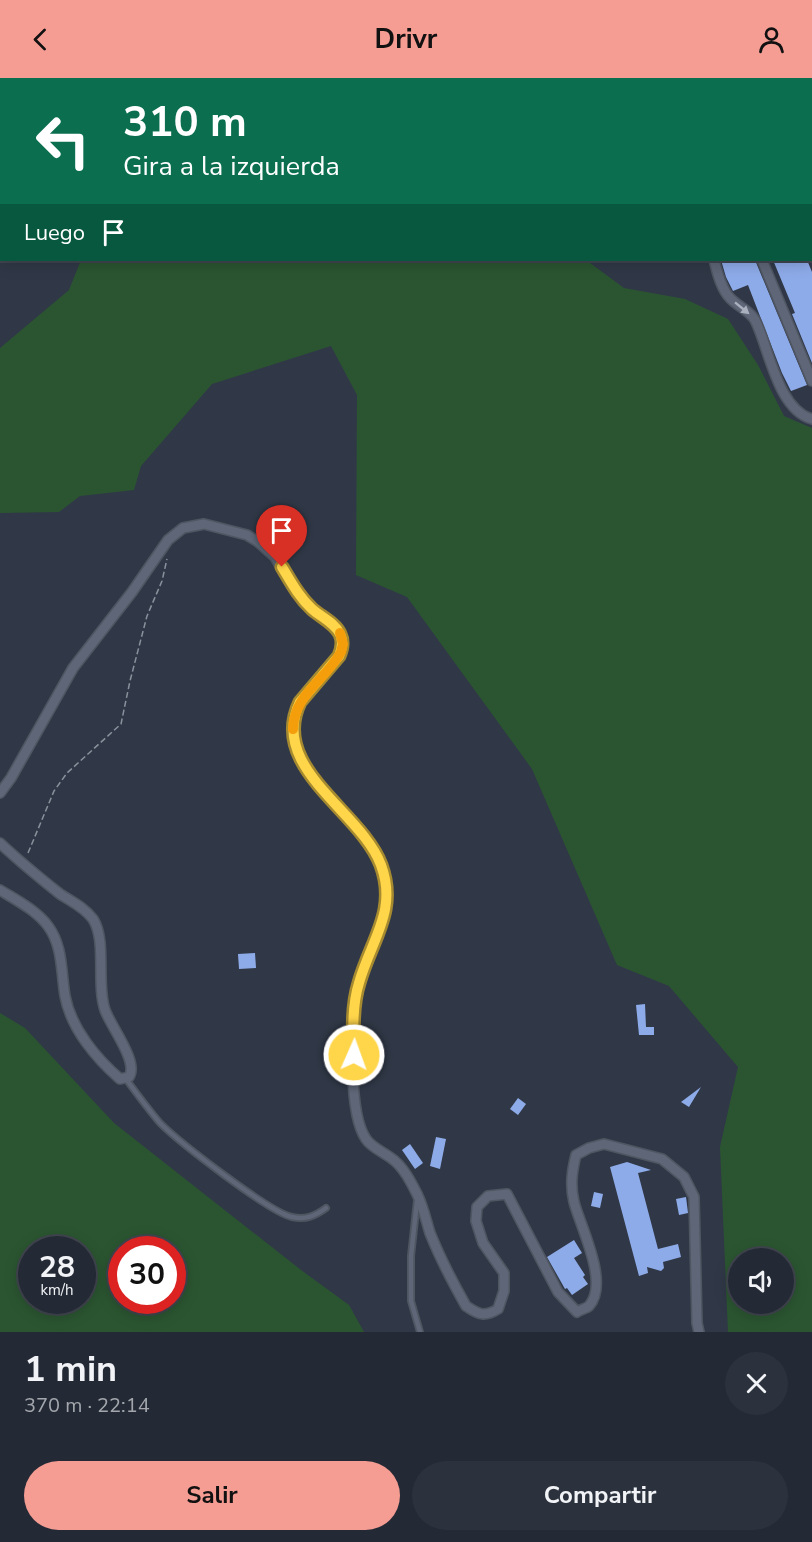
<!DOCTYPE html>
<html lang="es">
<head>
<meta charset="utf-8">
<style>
	body { margin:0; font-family:"Nunito Sans",sans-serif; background:#2c323d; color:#f1f3f6; height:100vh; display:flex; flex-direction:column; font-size:22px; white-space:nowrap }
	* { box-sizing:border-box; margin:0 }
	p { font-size:20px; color:#a3a7ad }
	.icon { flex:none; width:33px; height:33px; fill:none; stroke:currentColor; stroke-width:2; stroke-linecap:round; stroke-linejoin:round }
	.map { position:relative; height:1254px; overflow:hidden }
	.side { display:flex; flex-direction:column; background:#242a35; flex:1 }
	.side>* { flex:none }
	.guide { position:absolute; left:0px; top:0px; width:813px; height:183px; box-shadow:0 3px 15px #0003,0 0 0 2px #414650; background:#0b6e4f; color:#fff; overflow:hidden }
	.fabs { position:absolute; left:728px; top:1170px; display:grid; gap:12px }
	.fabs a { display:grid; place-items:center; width:66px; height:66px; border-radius:50%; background:#242a35; box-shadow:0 3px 15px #0003,0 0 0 2px #414650; font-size:30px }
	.speed { position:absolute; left:18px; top:1158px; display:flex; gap:12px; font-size:30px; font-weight:700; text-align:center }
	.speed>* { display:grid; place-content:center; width:78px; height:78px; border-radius:50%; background:#242a35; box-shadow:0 3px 15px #0003,0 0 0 2px #414650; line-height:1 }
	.speed small { font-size:15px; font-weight:400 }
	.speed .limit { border:9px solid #d22; background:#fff; color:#111 }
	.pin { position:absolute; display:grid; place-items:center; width:51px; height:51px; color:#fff; margin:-62px -26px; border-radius:50% 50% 50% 0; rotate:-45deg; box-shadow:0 0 6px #0007 }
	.pin .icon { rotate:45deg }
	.me { position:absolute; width:66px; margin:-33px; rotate:2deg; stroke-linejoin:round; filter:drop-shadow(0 0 4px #0008) }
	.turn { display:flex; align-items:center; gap:21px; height:126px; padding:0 24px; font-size:27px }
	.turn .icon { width:78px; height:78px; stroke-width:2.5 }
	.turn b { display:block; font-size:42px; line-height:51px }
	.then { display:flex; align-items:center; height:57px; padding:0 24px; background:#0003; gap:12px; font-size:22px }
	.round { display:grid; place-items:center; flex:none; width:63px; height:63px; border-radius:32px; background:#2c323d }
	.headline { display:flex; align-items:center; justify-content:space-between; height:102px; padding:0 24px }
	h1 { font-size:36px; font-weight:700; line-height:45px }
	.button { display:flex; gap:12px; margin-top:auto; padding:12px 24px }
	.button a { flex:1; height:69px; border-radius:36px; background:#f59c93; color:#111; font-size:24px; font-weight:700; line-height:69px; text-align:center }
	.button a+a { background:#2c323d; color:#f1f3f6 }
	header { display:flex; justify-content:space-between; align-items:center; height:78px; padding:0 24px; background:#f59c93; color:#111; font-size:27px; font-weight:700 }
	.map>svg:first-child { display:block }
	.green { fill:#2b5531; fill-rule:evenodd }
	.building { fill:#8eabe9 }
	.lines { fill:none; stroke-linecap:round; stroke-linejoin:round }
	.service-casing { stroke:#4f5662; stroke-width:8 }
	.minor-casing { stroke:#4f5662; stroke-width:12 }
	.path { stroke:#8a919d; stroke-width:1.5; stroke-dasharray:6 3; stroke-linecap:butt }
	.service { stroke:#5e6677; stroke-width:4.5 }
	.minor { stroke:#5e6677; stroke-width:9 }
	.oneway { fill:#aab0bd }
	.route-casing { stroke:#a68a30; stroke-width:15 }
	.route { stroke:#ffd54a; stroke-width:10 }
	.slow { stroke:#f59e0b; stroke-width:10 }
</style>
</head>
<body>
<header><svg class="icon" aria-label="back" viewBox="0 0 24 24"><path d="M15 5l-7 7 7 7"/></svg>Drivr<svg class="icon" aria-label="person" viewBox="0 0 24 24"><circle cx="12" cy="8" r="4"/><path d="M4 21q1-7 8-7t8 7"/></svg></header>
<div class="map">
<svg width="812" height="1254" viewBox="0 0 812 1254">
	<rect width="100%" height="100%" fill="#303847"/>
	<!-- green -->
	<g class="green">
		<path d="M 81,182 L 586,182 L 624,210 L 685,221 L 728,241 L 758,287 L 784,338 L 812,350 L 812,1254 L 728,1254 L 720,1069 L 738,989 L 669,908 L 617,887 L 532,691 L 407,519 L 356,497 L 357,317 L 331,268 L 212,306 L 141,388 L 134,412 L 80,418 L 59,434 L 0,435 L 0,270 L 69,212 ZM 783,1180 L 783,1226 L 738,1226 L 738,1180 Z"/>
		<path d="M 0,935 L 25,950 L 114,1045 L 301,1192 L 349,1227 L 364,1254 L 0,1254 ZM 32,1172 L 82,1172 L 82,1222 L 32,1222 ZM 122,1172 L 172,1172 L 172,1222 L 122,1222 Z"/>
	</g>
	<!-- building -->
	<g class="building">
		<polygon points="721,182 755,182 807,307 791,313 782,295 748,207 733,213 726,199"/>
		<polygon points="773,182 807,182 812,194 812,285 792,236 795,235"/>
		<polygon points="255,875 256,890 239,891 238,876"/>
		<polygon points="645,926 646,949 654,949 654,957 639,957 636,927"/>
		<polygon points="701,1009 689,1029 681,1024"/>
		<polygon points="518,1020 526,1026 518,1037 510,1031"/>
		<polygon points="436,1059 446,1061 440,1091 430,1088"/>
		<polygon points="410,1066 423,1085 415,1091 402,1072"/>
		<polygon points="627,1084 651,1092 638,1095 658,1171 678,1166 681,1179 663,1184 664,1190 661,1193 647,1189 648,1195 639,1198 610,1089"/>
		<polygon points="594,1114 603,1116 600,1130 591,1128"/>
		<polygon points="686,1119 688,1135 679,1137 676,1121"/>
		<polygon points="574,1162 582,1175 574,1180 585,1197 583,1199 588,1206 572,1217 567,1210 565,1211 547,1179"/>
	</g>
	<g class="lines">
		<!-- service casing -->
		<g class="service-casing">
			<g id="service">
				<polyline points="347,0 347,2"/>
				<polyline points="497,0 498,2"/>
				<polyline points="776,2 780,0"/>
				<path d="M 126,1001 C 137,1016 148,1031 160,1045 C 179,1064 269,1134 292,1139 C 306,1142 315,1138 326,1130"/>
				<polyline points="417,1123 411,1178 411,1223 420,1254"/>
			</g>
		</g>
		<!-- minor casing -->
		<g class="minor-casing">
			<g id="minor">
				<polyline points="741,0 741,2"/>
				<polyline points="812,88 812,87"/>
				<polyline points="812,164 812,166"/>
				<path d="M 714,182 C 717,193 721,211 730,220 C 737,228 749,232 755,242 C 769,269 777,331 812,341"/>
				<polyline points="762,182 812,303"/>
				<path d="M 0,715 L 11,700 L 73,590 L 132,514 L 168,462 L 183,450 L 204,446 L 247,457 L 257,463 L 275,479 L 293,510 L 311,530 L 338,552 L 343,566 L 339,578 C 327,592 306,611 298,627 C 274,676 339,727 366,760 C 376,773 383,789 386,806 C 393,847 359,882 356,922 C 352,954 348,1035 366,1061 C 371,1069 383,1074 391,1080 C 403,1088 411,1104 417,1116 C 423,1128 426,1142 430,1155 C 440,1180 453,1205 466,1228 C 479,1237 485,1239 498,1231 L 504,1213 L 504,1195 L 483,1165 L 476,1143 L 477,1129 L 488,1118 L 507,1116 L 558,1214 L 577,1234 C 580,1232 587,1230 589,1228 C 610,1205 580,1148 574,1124 C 570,1107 572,1093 576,1077 L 589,1070 L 604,1066 L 662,1081 L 684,1099 L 694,1119 L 697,1245 L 699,1254"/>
				<path d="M 0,765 C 18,782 40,800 60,816 C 72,824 84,829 93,841 C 107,863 96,906 105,932 C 111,949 139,984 129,999 L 120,1001 C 97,981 71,951 65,918 C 61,894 63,868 48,848 C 36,832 16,822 0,812"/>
			</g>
		</g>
		<!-- path -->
		<g class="path">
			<polyline points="147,0 148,2"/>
			<polyline points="156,2 157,0"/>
			<polyline points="28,775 54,713 67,695 121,646 130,603 147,538 162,503 167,481"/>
		</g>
		<!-- service -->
		<use href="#service" class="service"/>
		<!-- minor -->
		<use href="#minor" class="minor"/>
	</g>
	<!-- one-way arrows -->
	<defs><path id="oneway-solid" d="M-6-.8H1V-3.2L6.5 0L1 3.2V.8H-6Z" transform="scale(1.5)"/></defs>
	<use class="oneway" href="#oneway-solid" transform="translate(742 230) rotate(39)"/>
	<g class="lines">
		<!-- route casing -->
		<g class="route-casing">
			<path id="route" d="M 282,489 C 291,504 299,519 312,531 C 321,539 335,545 340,556 C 344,564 342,571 339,578 L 300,624 C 268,690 361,733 381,787 C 398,833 371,862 359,905 C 352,927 353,954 354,977"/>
		</g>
		<!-- route -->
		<use href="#route" class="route"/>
		<!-- slow -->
		<path class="slow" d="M 293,651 C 294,616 326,602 341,574 L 343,566 L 340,555"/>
	</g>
</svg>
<div class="fabs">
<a><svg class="icon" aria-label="sound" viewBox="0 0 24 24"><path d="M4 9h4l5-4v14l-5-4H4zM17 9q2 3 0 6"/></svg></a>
</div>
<div class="speed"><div>28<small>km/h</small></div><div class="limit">30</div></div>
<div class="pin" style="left:282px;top:489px;background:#d93025"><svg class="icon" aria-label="arrive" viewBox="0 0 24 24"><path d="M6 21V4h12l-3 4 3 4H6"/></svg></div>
<svg class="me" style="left:354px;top:977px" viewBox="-20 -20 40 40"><circle r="17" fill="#ffd54a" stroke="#fff" stroke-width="3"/><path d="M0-11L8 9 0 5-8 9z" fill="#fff"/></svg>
<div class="guide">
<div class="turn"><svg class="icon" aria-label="left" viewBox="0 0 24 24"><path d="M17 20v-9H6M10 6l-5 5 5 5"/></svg><div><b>310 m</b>Gira a la izquierda</div></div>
<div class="then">Luego<svg class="icon" aria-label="arrive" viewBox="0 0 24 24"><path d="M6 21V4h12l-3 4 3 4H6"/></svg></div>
</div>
</div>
<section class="side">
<div class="headline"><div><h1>1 min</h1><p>370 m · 22:14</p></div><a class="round"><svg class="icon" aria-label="close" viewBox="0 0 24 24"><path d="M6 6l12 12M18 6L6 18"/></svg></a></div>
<div class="button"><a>Salir</a><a>Compartir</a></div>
</section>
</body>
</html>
